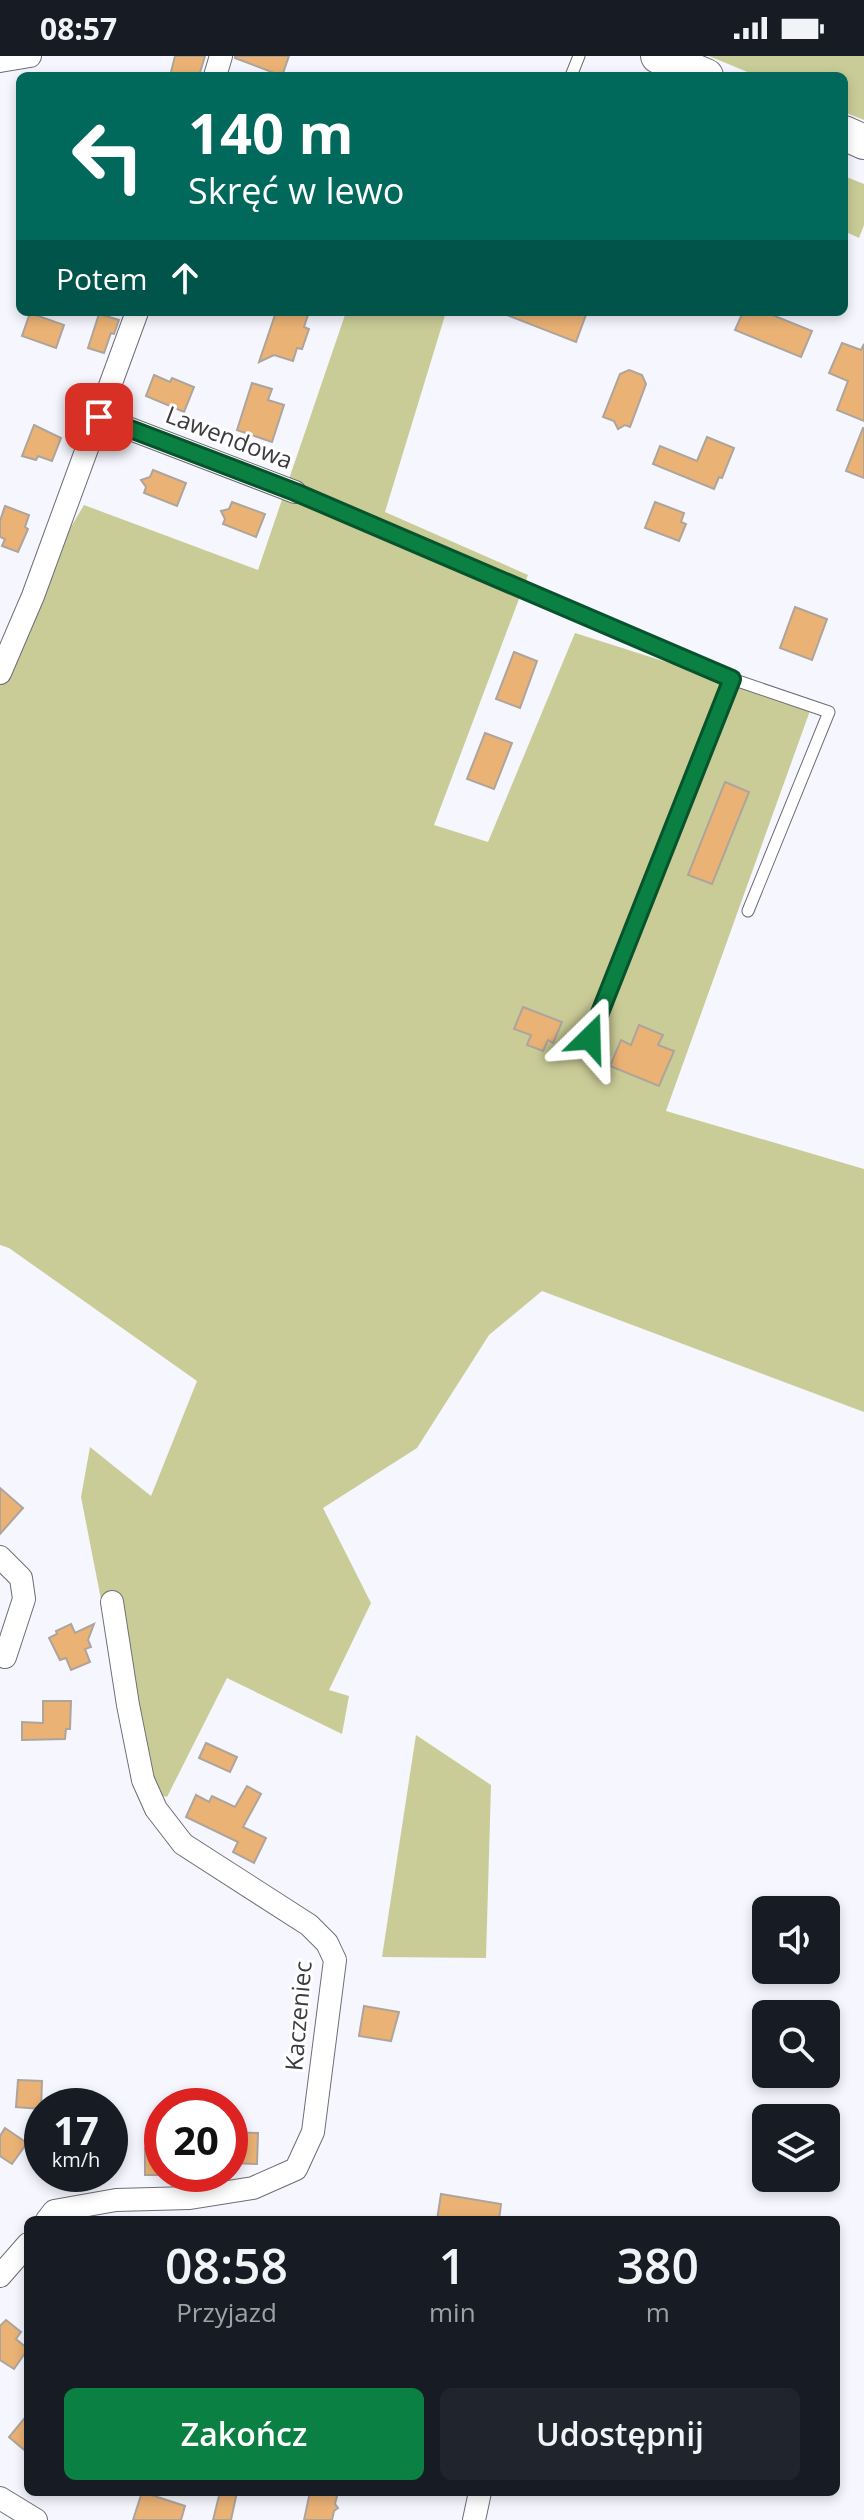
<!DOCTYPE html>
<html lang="pl">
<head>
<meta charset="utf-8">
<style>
	body { margin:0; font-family:"Open Sans",sans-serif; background:#20242c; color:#f1f3f6; height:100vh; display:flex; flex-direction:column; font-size:30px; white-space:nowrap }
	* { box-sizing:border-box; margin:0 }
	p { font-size:26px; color:#9ea1a6 }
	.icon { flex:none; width:44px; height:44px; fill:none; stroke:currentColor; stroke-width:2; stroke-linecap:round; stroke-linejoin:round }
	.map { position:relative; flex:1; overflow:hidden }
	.details { position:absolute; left:24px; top:2160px; width:816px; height:280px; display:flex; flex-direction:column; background:#171b24; border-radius:12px; box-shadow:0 4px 12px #0003 }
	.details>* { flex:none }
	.top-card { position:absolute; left:16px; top:16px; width:832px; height:244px; border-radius:12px; box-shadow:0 4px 12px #0003; background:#00695c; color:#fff; overflow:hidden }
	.tools { position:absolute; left:752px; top:1840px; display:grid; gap:16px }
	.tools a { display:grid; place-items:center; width:88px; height:88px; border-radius:12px; background:#171b24; box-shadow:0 4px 12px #0003; font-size:40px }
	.speed { position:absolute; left:24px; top:2032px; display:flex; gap:16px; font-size:40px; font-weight:700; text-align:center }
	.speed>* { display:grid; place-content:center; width:104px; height:104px; border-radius:50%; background:#171b24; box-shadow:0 4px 12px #0003; line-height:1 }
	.speed small { font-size:20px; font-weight:400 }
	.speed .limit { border:12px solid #d22; background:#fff; color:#111 }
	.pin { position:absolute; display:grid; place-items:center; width:68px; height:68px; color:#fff; margin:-34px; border-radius:16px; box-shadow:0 4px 12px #0006 }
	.me { position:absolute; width:88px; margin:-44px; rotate:22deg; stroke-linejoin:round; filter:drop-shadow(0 0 6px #0008) }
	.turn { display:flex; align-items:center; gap:28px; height:168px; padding:0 40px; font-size:36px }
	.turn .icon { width:104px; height:104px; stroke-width:2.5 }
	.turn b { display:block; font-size:56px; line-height:68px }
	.then { display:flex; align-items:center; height:76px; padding:0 40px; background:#0003; gap:16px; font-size:30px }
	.eta { display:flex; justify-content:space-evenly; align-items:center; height:136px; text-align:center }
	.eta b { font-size:48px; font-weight:600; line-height:56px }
	.action { display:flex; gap:16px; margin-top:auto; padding:16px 40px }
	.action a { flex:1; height:92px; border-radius:12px; background:#0b8043; color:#fff; font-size:32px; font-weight:600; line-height:92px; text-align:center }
	.action a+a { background:#20242c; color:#f1f3f6 }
	.status { display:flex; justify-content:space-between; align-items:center; height:56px; padding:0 40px; background:#171b24; direction:ltr }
	.status svg { height:22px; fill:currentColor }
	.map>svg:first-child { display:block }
	.green { fill:#cacc97 }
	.building { fill:#ebb275; stroke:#ada49c; stroke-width:2 }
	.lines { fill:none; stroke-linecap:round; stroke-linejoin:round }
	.service-casing { stroke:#6d6d77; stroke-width:13 }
	.minor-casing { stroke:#6d6d77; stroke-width:24 }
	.primary-casing { stroke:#6d6d77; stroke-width:36 }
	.service { stroke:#fff; stroke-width:11 }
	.minor { stroke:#fff; stroke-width:22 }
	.primary { stroke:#fff; stroke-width:34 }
	.route-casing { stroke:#07532c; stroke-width:20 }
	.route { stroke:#0b8043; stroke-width:14 }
	.labels { text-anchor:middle; stroke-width:6; stroke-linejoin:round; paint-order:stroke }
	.street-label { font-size:24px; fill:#3b3b40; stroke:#fff }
</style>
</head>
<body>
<div class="status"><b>08:57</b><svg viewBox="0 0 49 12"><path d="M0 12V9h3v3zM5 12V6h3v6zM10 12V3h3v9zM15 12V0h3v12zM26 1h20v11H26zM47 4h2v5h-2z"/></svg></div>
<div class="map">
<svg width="864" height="2464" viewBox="0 0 864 2464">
	<rect width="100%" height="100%" fill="#f6f6fe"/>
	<!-- green -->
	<g class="green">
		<polygon points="709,0 864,0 864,64 844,56 844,20 757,20"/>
		<polygon points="844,120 864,128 864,169 859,182 844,175"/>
		<polygon points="346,256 446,256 385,456 528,519 434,769 488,786 575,577 811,652 666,1055 864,1113 864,1356 542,1235 489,1279 417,1392 323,1452 371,1547 329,1634 349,1640 342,1678 227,1622 167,1741 138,1733 81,1441 90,1391 151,1440 197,1325 9,1192 0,1189 0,590 84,449 258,514"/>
		<polygon points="416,1679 491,1729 486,1902 382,1901"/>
	</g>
	<!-- building -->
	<g class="building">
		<polygon points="175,0 205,0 199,20 170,20"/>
		<polygon points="235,0 289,0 282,20 235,2"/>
		<polygon points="276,256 309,256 304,271 309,273 302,293 297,292 293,305 274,299 259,306"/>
		<polygon points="499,256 587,256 576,286"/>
		<polygon points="743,256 765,256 812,275 801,301 735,274"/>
		<polygon points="30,257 64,269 56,292 22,280"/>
		<polygon points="99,258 119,264 114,278 111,277 104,297 88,292"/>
		<polygon points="842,287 861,294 864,288 864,365 837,354 848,325 829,317"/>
		<polygon points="629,314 642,319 646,328 630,371 625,369 618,373 614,365 603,361 620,318"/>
		<polygon points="154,319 170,326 172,322 194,331 184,356 146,340"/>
		<polygon points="252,327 272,333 268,344 284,349 272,386 237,374"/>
		<polygon points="34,369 61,382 52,405 38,400 36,404 22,400"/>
		<polygon points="863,372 864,372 864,422 846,415"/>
		<polygon points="707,381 734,392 722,422 719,421 714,433 653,408 660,390 697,405"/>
		<polygon points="153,414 186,427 177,450 144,437 146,431 141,424 150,421"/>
		<polygon points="232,446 265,458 256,481 223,468 225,463 221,455 229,453"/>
		<polygon points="655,446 684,457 681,466 686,468 679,485 645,472"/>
		<polygon points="5,450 29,459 25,471 28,473 18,496 2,490 5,483 0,481 0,465"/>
		<polygon points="795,551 827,563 812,604 780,592"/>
		<polygon points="514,596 537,605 520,652 496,643"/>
		<polygon points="485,677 512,687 494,733 467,723"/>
		<polygon points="725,726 749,736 712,828 688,819"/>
		<polygon points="523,951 562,966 553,987 548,984 543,995 527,989 531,979 514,973"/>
		<polygon points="639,969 663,979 658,989 674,995 659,1030 610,1010 621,984 631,989"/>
		<polygon points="0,1432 23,1452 0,1478"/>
		<polygon points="71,1568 75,1577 94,1568 88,1584 91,1591 85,1593 90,1606 71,1614 66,1602 60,1604 49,1582 57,1578 56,1575"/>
		<polygon points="43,1645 71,1645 70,1673 66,1673 65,1683 22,1684 22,1666 43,1667"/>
		<polygon points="206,1687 237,1701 230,1716 199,1702"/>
		<polygon points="247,1730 261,1738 243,1771 266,1782 254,1807 233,1796 238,1786 186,1761 196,1739 209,1746 212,1740 235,1751"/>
		<polygon points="364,1950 399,1956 391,1985 359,1980"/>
		<polygon points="18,2024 42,2025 41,2053 16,2051"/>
		<polygon points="5,2072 27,2087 12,2108 0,2100 0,2080"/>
		<polygon points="230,2076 258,2077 257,2108 230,2107"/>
		<rect x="145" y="2092" width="17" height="27"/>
		<polygon points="441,2138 501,2148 499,2164 437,2164"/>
		<polygon points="6,2264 21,2276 16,2283 28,2293 14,2313 0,2304 0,2270"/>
		<polygon points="28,2358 28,2397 9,2381"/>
		<polygon points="142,2436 185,2450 181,2464 133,2464"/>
		<polygon points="220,2436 237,2436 231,2464 213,2464"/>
		<polygon points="310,2436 338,2436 335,2448 338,2452 334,2455 332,2464 304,2464"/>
	</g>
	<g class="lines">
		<!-- service casing -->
		<g class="service-casing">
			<g id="service">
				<polyline points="571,20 579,0"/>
				<polyline points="295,436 732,623 590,982"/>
				<polyline points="732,623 829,656 748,855"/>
			</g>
		</g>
		<!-- minor casing -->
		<g class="minor-casing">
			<g id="minor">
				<polyline points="0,5 30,0"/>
				<polyline points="215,20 221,0"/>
				<polyline points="99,361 295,436"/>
				<polyline points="0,617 33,540 137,256"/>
				<polyline points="0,1501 21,1522 24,1543 5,1601"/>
				<polyline points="47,2164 54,2155 116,2144 190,2142 253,2132 296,2113 313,2076 335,1904 327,1887 309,1869 183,1788 156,1753 143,1724 128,1649 112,1546"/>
				<polyline points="0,2220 28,2188"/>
				<polyline points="0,2442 36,2464"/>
				<polyline points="474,2464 480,2436"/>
			</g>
		</g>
		<!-- primary casing -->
		<g class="primary-casing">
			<g id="primary">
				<polyline points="658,0 706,20"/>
				<polyline points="844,77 864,86"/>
			</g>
		</g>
		<!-- service -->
		<use href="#service" class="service"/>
		<!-- minor -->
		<use href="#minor" class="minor"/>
		<!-- primary -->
		<use href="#primary" class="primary"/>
	</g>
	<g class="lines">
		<!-- route casing -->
		<g class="route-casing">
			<polyline id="route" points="99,361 295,436 732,623 590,982"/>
		</g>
		<!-- route -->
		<use href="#route" class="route"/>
	</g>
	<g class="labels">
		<!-- street labels -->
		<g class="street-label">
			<text transform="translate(229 382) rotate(21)" y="8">Lawendowa</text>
			<text transform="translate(299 1960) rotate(-85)" y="8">Kaczeniec</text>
		</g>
	</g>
</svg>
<div class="tools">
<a><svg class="icon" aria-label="sound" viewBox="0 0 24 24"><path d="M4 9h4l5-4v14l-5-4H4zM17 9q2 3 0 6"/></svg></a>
<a><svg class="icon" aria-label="search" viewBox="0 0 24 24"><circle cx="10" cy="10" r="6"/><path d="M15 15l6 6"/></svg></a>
<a><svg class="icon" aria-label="layers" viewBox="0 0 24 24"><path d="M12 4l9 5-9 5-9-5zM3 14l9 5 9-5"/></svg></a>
</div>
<div class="speed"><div>17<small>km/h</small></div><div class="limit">20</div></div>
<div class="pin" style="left:99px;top:361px;background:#d93025"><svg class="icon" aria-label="arrive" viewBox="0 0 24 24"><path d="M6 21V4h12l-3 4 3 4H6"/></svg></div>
<svg class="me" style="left:590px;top:982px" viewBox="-20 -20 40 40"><path d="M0-17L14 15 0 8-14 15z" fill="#0b8043" stroke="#fff" stroke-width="4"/></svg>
<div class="top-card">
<div class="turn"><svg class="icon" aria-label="left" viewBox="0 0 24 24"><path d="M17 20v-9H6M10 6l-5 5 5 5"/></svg><div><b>140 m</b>Skręć w lewo</div></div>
<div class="then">Potem<svg class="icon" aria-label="ahead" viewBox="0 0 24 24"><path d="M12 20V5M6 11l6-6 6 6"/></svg></div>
</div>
<section class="details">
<div class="eta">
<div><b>08:58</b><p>Przyjazd</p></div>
<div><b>1</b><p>min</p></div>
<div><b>380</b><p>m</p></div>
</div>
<div class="action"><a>Zakończ</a><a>Udostępnij</a></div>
</section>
</div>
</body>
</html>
